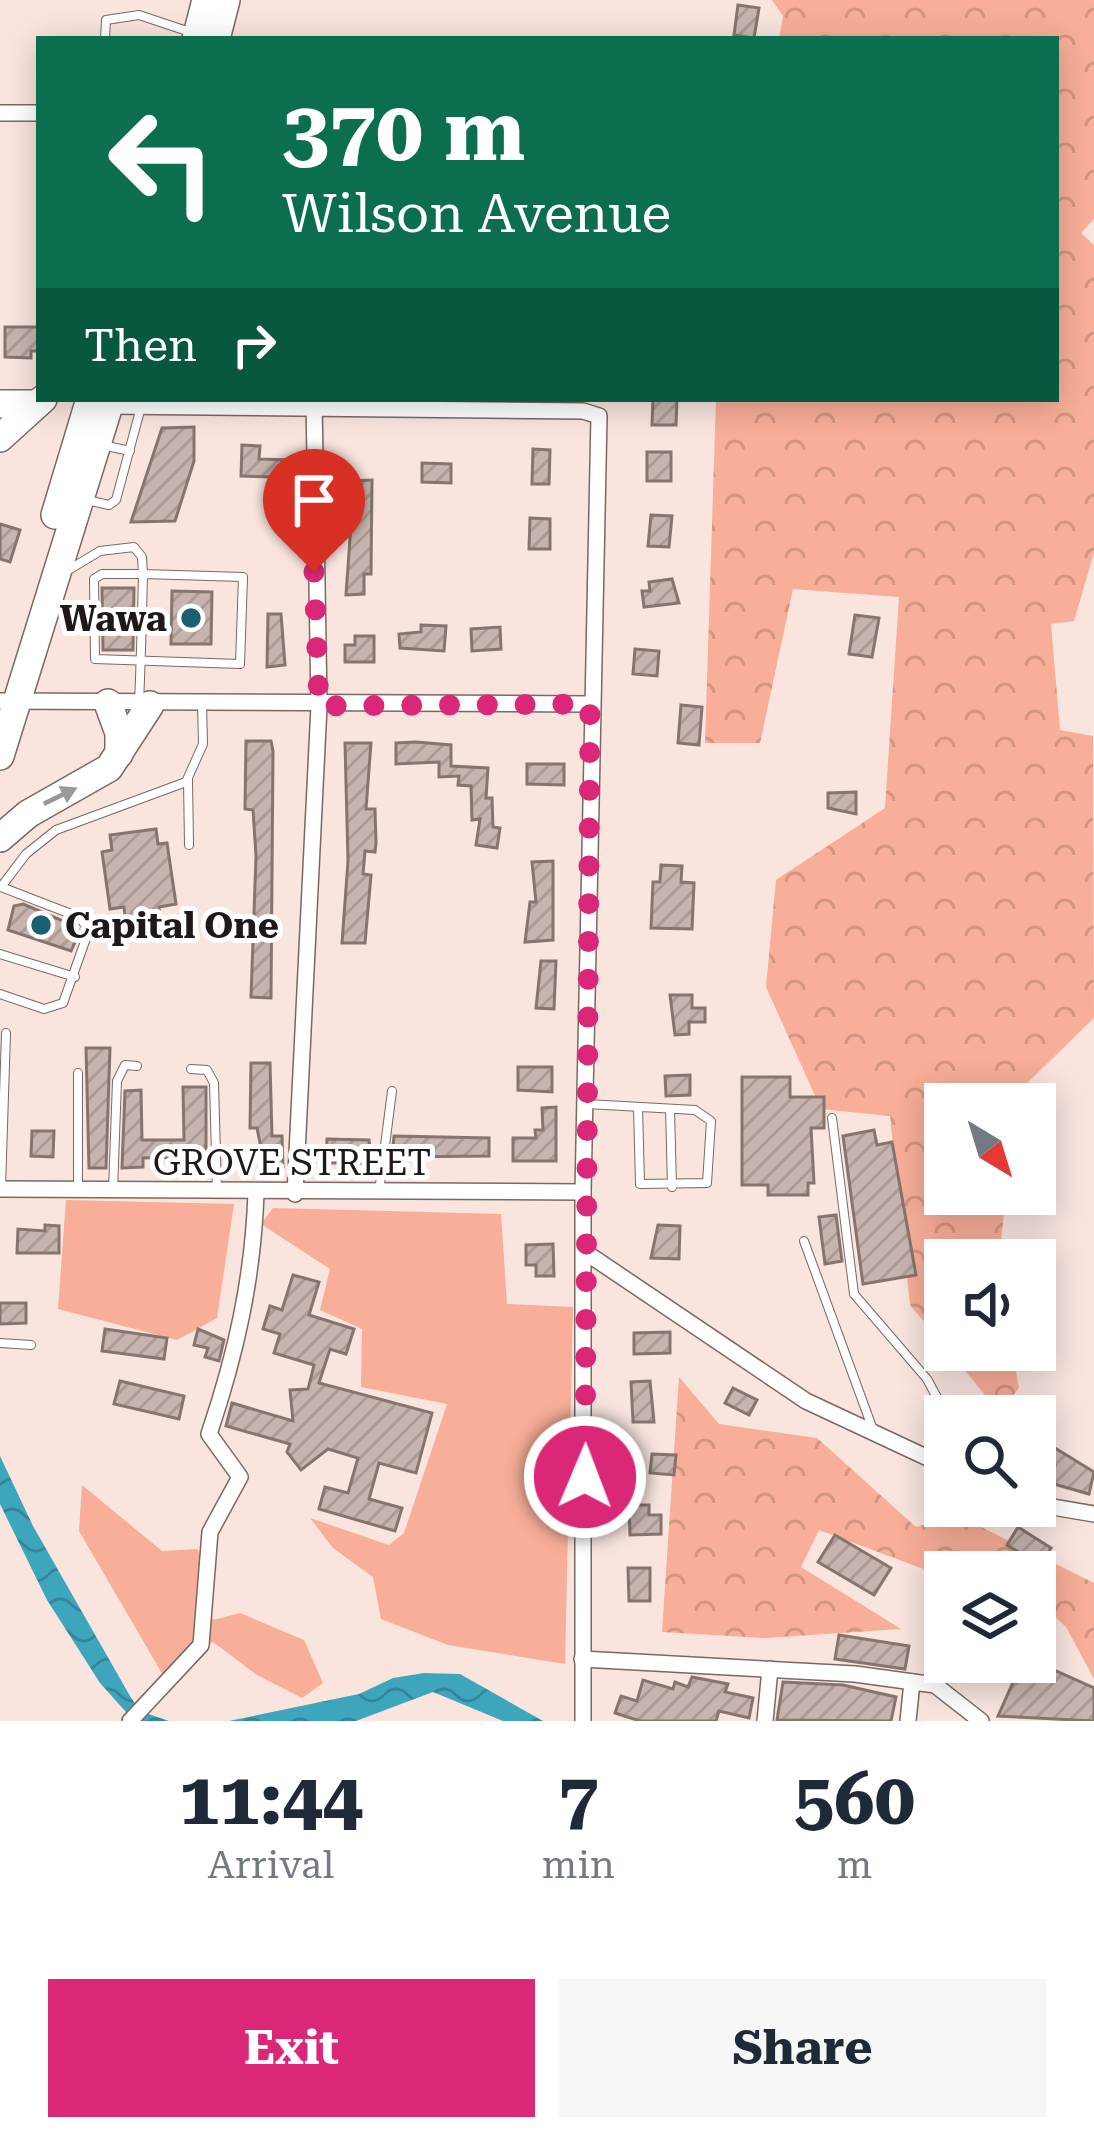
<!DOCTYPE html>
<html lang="en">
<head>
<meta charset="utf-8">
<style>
	body { margin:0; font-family:"Roboto Serif",serif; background:#f6f6f7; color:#1f2937; height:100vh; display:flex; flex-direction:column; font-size:45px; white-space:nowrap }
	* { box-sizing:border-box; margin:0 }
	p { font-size:39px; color:#747a83 }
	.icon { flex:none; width:66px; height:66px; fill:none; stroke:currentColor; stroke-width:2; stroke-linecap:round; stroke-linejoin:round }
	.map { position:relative; height:1721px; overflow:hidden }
	.panel { display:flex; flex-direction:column; background:#fff; flex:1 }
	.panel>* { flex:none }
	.guide { position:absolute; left:36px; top:36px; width:1023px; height:366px; border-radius:0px; box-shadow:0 6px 30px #0003; background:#0b6e4f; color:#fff; overflow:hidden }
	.needle { width:78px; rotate:142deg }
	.fabs { position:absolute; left:924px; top:1083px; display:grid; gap:24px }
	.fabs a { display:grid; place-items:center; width:132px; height:132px; border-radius:0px; background:#fff; box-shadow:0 6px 30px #0003; font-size:60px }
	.pin { position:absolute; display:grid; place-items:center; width:102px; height:102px; color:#fff; margin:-123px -51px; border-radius:50% 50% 50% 0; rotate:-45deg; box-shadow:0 0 12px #0007 }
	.pin .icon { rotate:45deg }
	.me { position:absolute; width:132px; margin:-66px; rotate:1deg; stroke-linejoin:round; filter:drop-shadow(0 0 9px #0008) }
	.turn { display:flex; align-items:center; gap:42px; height:252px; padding:0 48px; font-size:54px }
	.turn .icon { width:156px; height:156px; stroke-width:2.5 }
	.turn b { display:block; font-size:84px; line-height:102px }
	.then { display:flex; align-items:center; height:114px; padding:0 48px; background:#0003; gap:24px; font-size:45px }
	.eta { display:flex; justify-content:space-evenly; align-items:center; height:204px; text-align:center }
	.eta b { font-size:72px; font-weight:700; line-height:84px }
	.action { display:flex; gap:24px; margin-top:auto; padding:24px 48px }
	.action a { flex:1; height:138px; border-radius:0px; background:#db2777; color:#fff; font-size:48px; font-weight:700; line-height:138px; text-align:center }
	.action a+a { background:#f6f6f7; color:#1f2937 }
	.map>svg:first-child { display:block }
	.green { fill:#f8ae98 }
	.forest { fill:url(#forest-crowns) }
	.water { fill:url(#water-waves) }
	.building { fill:url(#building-hatch); stroke:#86746e; stroke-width:3 }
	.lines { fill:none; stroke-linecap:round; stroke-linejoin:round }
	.lane-casing { stroke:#7a6863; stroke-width:10 }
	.street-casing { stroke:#7a6863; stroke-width:18 }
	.highway-casing { stroke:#7a6863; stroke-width:30 }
	.lane { stroke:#fff; stroke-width:8 }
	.street { stroke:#fff; stroke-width:15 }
	.highway { stroke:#fff; stroke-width:27 }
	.oneway { fill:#9b9796 }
	.route { stroke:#db2777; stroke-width:21; stroke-dasharray:0 37.8 }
	.poi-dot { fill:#186170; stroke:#fff; stroke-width:4.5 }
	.labels { text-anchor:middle; stroke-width:10; stroke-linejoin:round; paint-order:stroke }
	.poi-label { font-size:36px; font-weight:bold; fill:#201816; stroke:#fff; text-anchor:end }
	.street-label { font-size:36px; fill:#201816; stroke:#fff }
</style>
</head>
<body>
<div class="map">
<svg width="1094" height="1721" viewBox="0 0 1094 1721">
	<defs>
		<pattern id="forest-crowns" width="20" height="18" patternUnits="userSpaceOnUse" patternTransform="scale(3)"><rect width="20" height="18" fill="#f8ae98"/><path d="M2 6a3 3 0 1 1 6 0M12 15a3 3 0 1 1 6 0" fill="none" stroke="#d49582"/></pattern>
		<pattern id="water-waves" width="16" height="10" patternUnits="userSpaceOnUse" patternTransform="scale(3)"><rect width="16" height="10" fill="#3da6bd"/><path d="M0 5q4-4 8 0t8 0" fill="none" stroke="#338699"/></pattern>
		<pattern id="building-hatch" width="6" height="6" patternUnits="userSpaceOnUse" patternTransform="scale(3)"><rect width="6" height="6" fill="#c8b4ae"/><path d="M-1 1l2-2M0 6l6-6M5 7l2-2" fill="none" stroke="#ac9a95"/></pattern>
	</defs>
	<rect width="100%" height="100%" fill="#f9e4de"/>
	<!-- green -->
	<g class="green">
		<polygon points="66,1200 234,1204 217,1318 177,1340 58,1309"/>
		<polygon points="273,1208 501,1214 507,1304 573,1307 565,1664 448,1645 381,1619 373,1577 333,1548 310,1518 389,1545 404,1533 447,1404 361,1387 362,1329 320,1310 330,1269 261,1224"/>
		<polygon points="82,1485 162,1551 198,1549 213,1620 240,1613 304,1640 323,1683 302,1698 257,1675 213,1642 163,1675 79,1531"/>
	</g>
	<!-- forest -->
	<g class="forest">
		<polygon points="772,0 1094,0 1094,219 1081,233 1094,245 1094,553 1074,621 1051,624 1060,730 1093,736 1094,1018 1018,1092 1017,1104 945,1104 945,1194 1006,1194 999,1260 945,1260 945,1347 910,1305 890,1116 821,1109 766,987 776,880 885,808 899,597 793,589 760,743 705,743 716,399 1056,399 1056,39 779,39 783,16"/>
		<polygon points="948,1350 1012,1350 1019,1388 999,1412"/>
		<polygon points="679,1377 719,1424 817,1438 916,1527 957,1515 1094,1583 1094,1679 1066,1627 1049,1611 1035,1615 1035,1572 945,1572 945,1577 819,1530 801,1567 901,1629 766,1638 662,1632"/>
	</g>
	<!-- water -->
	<g class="water">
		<polygon points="0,1456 33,1526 130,1696 140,1711 169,1721 134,1721 100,1683 47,1600 0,1504"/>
		<polygon points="424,1673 460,1674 543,1721 503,1721 433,1692 356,1721 229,1721 359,1694 393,1678"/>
	</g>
	<!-- building -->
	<g class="building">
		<polygon points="738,5 759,8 754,38 734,35"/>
		<polygon points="5,327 39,327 39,351 31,351 31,358 5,357"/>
		<polygon points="653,399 677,399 676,425 652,425"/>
		<polygon points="194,427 194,461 175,521 131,522 162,428"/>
		<polygon points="242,445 260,446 259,459 292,460 291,492 273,492 273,477 241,476"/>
		<polygon points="533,449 550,450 549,484 532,484"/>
		<rect x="647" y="452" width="24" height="29"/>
		<polygon points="422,463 451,464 451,483 422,482"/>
		<polygon points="372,480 371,574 364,574 364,594 346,595 352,510 348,510 347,481"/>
		<polygon points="651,515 672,516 669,547 648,546"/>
		<polygon points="530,518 550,519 550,549 529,549"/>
		<polygon points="0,524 20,530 10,562 0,559"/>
		<polygon points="672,579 679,603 644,607 642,591 650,591 649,582"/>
		<polygon points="102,588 134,588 133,650 103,650"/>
		<polygon points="172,591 212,592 211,644 171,644"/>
		<polygon points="268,614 281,614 285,665 267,667"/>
		<polygon points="855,615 879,618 872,657 849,654"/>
		<polygon points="421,625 446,626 444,651 400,648 399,634 421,632"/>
		<polygon points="500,627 501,649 472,651 471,629"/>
		<polygon points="355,636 374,636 374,662 345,662 345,645 355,645"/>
		<polygon points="635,649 659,651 657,676 633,674"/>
		<polygon points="681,705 702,707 699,745 678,743"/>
		<polygon points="246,741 271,741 273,751 271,998 251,997 256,856 253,810 245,809"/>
		<polygon points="416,742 451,745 451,766 488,768 486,798 492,798 493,827 500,828 497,848 476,845 480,819 472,820 471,786 458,785 459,776 439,777 439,762 396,764 396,743"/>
		<polygon points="345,743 371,743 366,809 375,809 376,843 375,852 365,851 363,874 371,875 365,943 342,943 348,861"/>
		<polygon points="527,764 564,764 564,785 527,784"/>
		<polygon points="856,792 856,814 828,808 828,793"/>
		<polygon points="156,829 158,844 167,843 176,904 159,907 160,920 126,925 124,907 110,909 102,852 112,850 110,835"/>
		<polygon points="553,861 553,940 525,942 530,902 536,902 532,862"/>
		<polygon points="661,865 682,866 681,882 694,883 692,929 651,928 653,882 660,882"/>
		<polygon points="23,904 75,926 80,931 71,951 8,930 14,906"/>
		<polygon points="541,961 556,961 554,1009 536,1008"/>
		<polygon points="670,995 692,995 692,1008 705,1008 705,1022 689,1022 689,1034 675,1035"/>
		<polygon points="86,1048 110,1048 106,1168 89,1168"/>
		<polygon points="251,1063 270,1063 272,1136 282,1136 283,1167 265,1168 257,1128 250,1128"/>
		<polygon points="518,1067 552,1067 552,1092 518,1090"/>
		<polygon points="690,1075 690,1095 666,1096 665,1076"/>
		<polygon points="742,1077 790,1077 790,1097 824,1097 824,1128 811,1128 814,1183 808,1183 808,1195 768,1195 768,1185 742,1185"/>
		<polygon points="183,1087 206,1087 206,1168 184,1168 184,1157 143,1158 143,1167 122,1168 125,1091 141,1090 142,1140 184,1140"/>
		<polygon points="556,1107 556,1161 513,1161 513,1138 536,1138 535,1130 543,1130 542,1108"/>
		<polygon points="874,1130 877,1145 892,1142 916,1275 863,1284 843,1136"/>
		<polygon points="32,1131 54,1131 53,1157 31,1156"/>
		<polygon points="394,1136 489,1138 489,1156 392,1157"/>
		<polygon points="327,1139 369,1140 372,1163 326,1163"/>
		<polygon points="836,1215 842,1261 825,1264 819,1217"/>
		<polygon points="45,1225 59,1226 59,1253 17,1253 18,1229 45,1231"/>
		<polygon points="658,1225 680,1226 679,1259 651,1258"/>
		<polygon points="553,1244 554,1276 536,1276 536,1265 526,1265 526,1245"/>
		<polygon points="293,1275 319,1282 309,1315 354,1329 346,1354 330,1349 319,1383 432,1413 416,1473 379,1463 369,1499 402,1508 395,1531 319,1509 325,1487 348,1493 358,1458 328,1449 301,1470 287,1452 290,1444 226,1426 232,1403 293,1421 290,1390 308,1389 314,1365 274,1353 280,1334 263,1329 270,1306 282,1310"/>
		<polygon points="0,1303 26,1303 26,1323 0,1324"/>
		<polygon points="105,1329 167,1338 164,1359 102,1351"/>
		<polygon points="198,1329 224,1340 219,1361 205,1357 208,1348 194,1345"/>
		<polygon points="670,1332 670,1353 634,1354 634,1333"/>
		<polygon points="120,1381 184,1396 179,1419 114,1404"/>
		<polygon points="650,1381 654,1422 633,1422 631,1382"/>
		<polygon points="733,1388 757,1400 749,1415 725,1403"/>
		<polygon points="1042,1440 1094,1472 1089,1494 1047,1482 1055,1466 1035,1456"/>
		<polygon points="652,1454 676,1455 674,1475 650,1473"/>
		<polygon points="629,1505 649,1505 649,1515 661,1515 661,1534 630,1535"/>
		<polygon points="1018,1527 1051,1548 1040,1565 1007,1545"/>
		<polygon points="835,1535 891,1568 874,1595 818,1562"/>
		<polygon points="628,1568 650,1568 650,1601 629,1601"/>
		<polygon points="839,1635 909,1646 905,1669 835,1659"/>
		<polygon points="1022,1662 1036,1662 1094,1688 1094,1721 998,1716"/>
		<polygon points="692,1677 728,1684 725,1692 753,1698 749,1718 719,1711 716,1721 640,1721 615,1713 621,1696 637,1701 643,1680 673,1689 675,1682 688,1687"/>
		<polygon points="783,1682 843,1685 896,1697 891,1721 777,1720"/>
	</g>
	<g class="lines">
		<!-- lane casing -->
		<g class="lane-casing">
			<g id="lane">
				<polyline points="105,39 106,20 139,15 190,32"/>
				<polyline points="102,445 130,451"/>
				<polyline points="87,500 109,505 116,500 141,407"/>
				<path d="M 65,572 L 100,551 L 134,547 L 142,557 L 143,574 L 102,574 L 94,579 L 95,659 L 240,664 L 243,577 L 143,574 C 142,617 141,660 139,703"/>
				<polyline points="188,780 189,845"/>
				<polyline points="0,954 75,977"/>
				<polyline points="0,994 44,1009 63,1003 89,930 79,917 1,887 26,854 56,830 186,782 203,744 202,704"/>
				<polyline points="191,1069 207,1070 214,1083 217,1191"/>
				<polyline points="78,1073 78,1190"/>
				<polyline points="587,1104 695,1110 711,1121 707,1183 640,1184 638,1107"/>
				<polyline points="670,1109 672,1187"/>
				<polyline points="832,1118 854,1294 927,1379 947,1416"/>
				<polyline points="1,1187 6,1033"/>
				<polyline points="113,1190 117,1081 125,1065 137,1066"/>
				<polyline points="379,1192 392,1091"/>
				<polyline points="804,1241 872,1427"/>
				<polyline points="0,1343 31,1345"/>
			</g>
		</g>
		<!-- street casing -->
		<g class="street-casing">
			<g id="street">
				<polyline points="0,113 39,113"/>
				<polyline points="109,406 583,411 599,416 583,1192 583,1721"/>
				<polyline points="0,701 590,704"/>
				<polyline points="0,1189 583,1192"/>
				<polyline points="295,1194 319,706 314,399"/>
				<polyline points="585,1252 806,1401 945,1466"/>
				<polyline points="1035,1504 1094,1514"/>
				<polyline points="582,1659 855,1674 935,1685 981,1721"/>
				<path d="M 130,1721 L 201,1645 L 210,1532 L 240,1477 L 209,1434 C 236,1354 253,1279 256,1193"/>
				<polyline points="765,1721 770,1669"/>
				<polyline points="908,1721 912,1682"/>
			</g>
		</g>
		<!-- highway casing -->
		<g class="highway-casing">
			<g id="highway">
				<polyline points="196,39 206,0"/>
				<polyline points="216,39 226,0"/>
				<polyline points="0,404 37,404"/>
				<polyline points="0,438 43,399"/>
				<polyline points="55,515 90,399"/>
				<polyline points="108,703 119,733 119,754"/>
				<polyline points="0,756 111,399"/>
				<polyline points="0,838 28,814 109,768 150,705"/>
			</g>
		</g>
		<!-- lane -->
		<use href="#lane" class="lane"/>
		<!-- street -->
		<use href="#street" class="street"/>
		<!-- highway -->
		<use href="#highway" class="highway"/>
	</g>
	<!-- one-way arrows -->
	<defs><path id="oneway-solid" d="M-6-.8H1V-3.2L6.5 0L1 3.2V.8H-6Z" transform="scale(3)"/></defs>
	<use class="oneway" href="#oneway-solid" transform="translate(60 796) rotate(-26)"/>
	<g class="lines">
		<!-- route -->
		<polyline class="route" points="314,572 319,706 590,704 585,1477"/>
	</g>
	<!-- markers -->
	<g class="poi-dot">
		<circle cx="191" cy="618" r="12"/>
		<circle cx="41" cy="925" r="12"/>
	</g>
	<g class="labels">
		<!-- poi labels -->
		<g class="poi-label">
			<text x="167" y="631">Wawa</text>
			<text x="65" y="938" text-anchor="start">Capital One</text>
		</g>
		<!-- street labels -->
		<g class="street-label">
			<text x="292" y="1175">GROVE STREET</text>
		</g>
	</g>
</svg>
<div class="fabs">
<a><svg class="needle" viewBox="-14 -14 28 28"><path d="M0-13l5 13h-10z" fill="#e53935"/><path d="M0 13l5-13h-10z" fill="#747a83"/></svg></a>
<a><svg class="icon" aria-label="sound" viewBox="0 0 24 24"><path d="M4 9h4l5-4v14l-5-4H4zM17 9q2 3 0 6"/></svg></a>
<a><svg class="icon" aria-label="search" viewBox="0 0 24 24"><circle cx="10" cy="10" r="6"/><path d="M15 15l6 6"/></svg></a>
<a><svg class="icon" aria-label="layers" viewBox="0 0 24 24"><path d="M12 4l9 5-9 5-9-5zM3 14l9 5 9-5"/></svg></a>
</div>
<div class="pin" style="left:314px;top:572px;background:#d93025"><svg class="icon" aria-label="arrive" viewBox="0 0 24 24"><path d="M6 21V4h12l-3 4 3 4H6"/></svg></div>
<svg class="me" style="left:585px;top:1477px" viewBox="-20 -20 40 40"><circle r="17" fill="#db2777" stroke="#fff" stroke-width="3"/><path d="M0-11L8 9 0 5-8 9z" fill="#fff"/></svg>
<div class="guide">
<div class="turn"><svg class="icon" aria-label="left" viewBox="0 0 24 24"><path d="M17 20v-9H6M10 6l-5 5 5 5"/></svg><div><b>370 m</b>Wilson Avenue</div></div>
<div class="then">Then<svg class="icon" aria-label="right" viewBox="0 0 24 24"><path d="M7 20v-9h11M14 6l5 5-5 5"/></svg></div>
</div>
</div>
<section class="panel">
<div class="eta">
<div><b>11:44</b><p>Arrival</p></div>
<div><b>7</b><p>min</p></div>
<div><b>560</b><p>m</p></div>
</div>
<div class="action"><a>Exit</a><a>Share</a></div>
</section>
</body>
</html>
